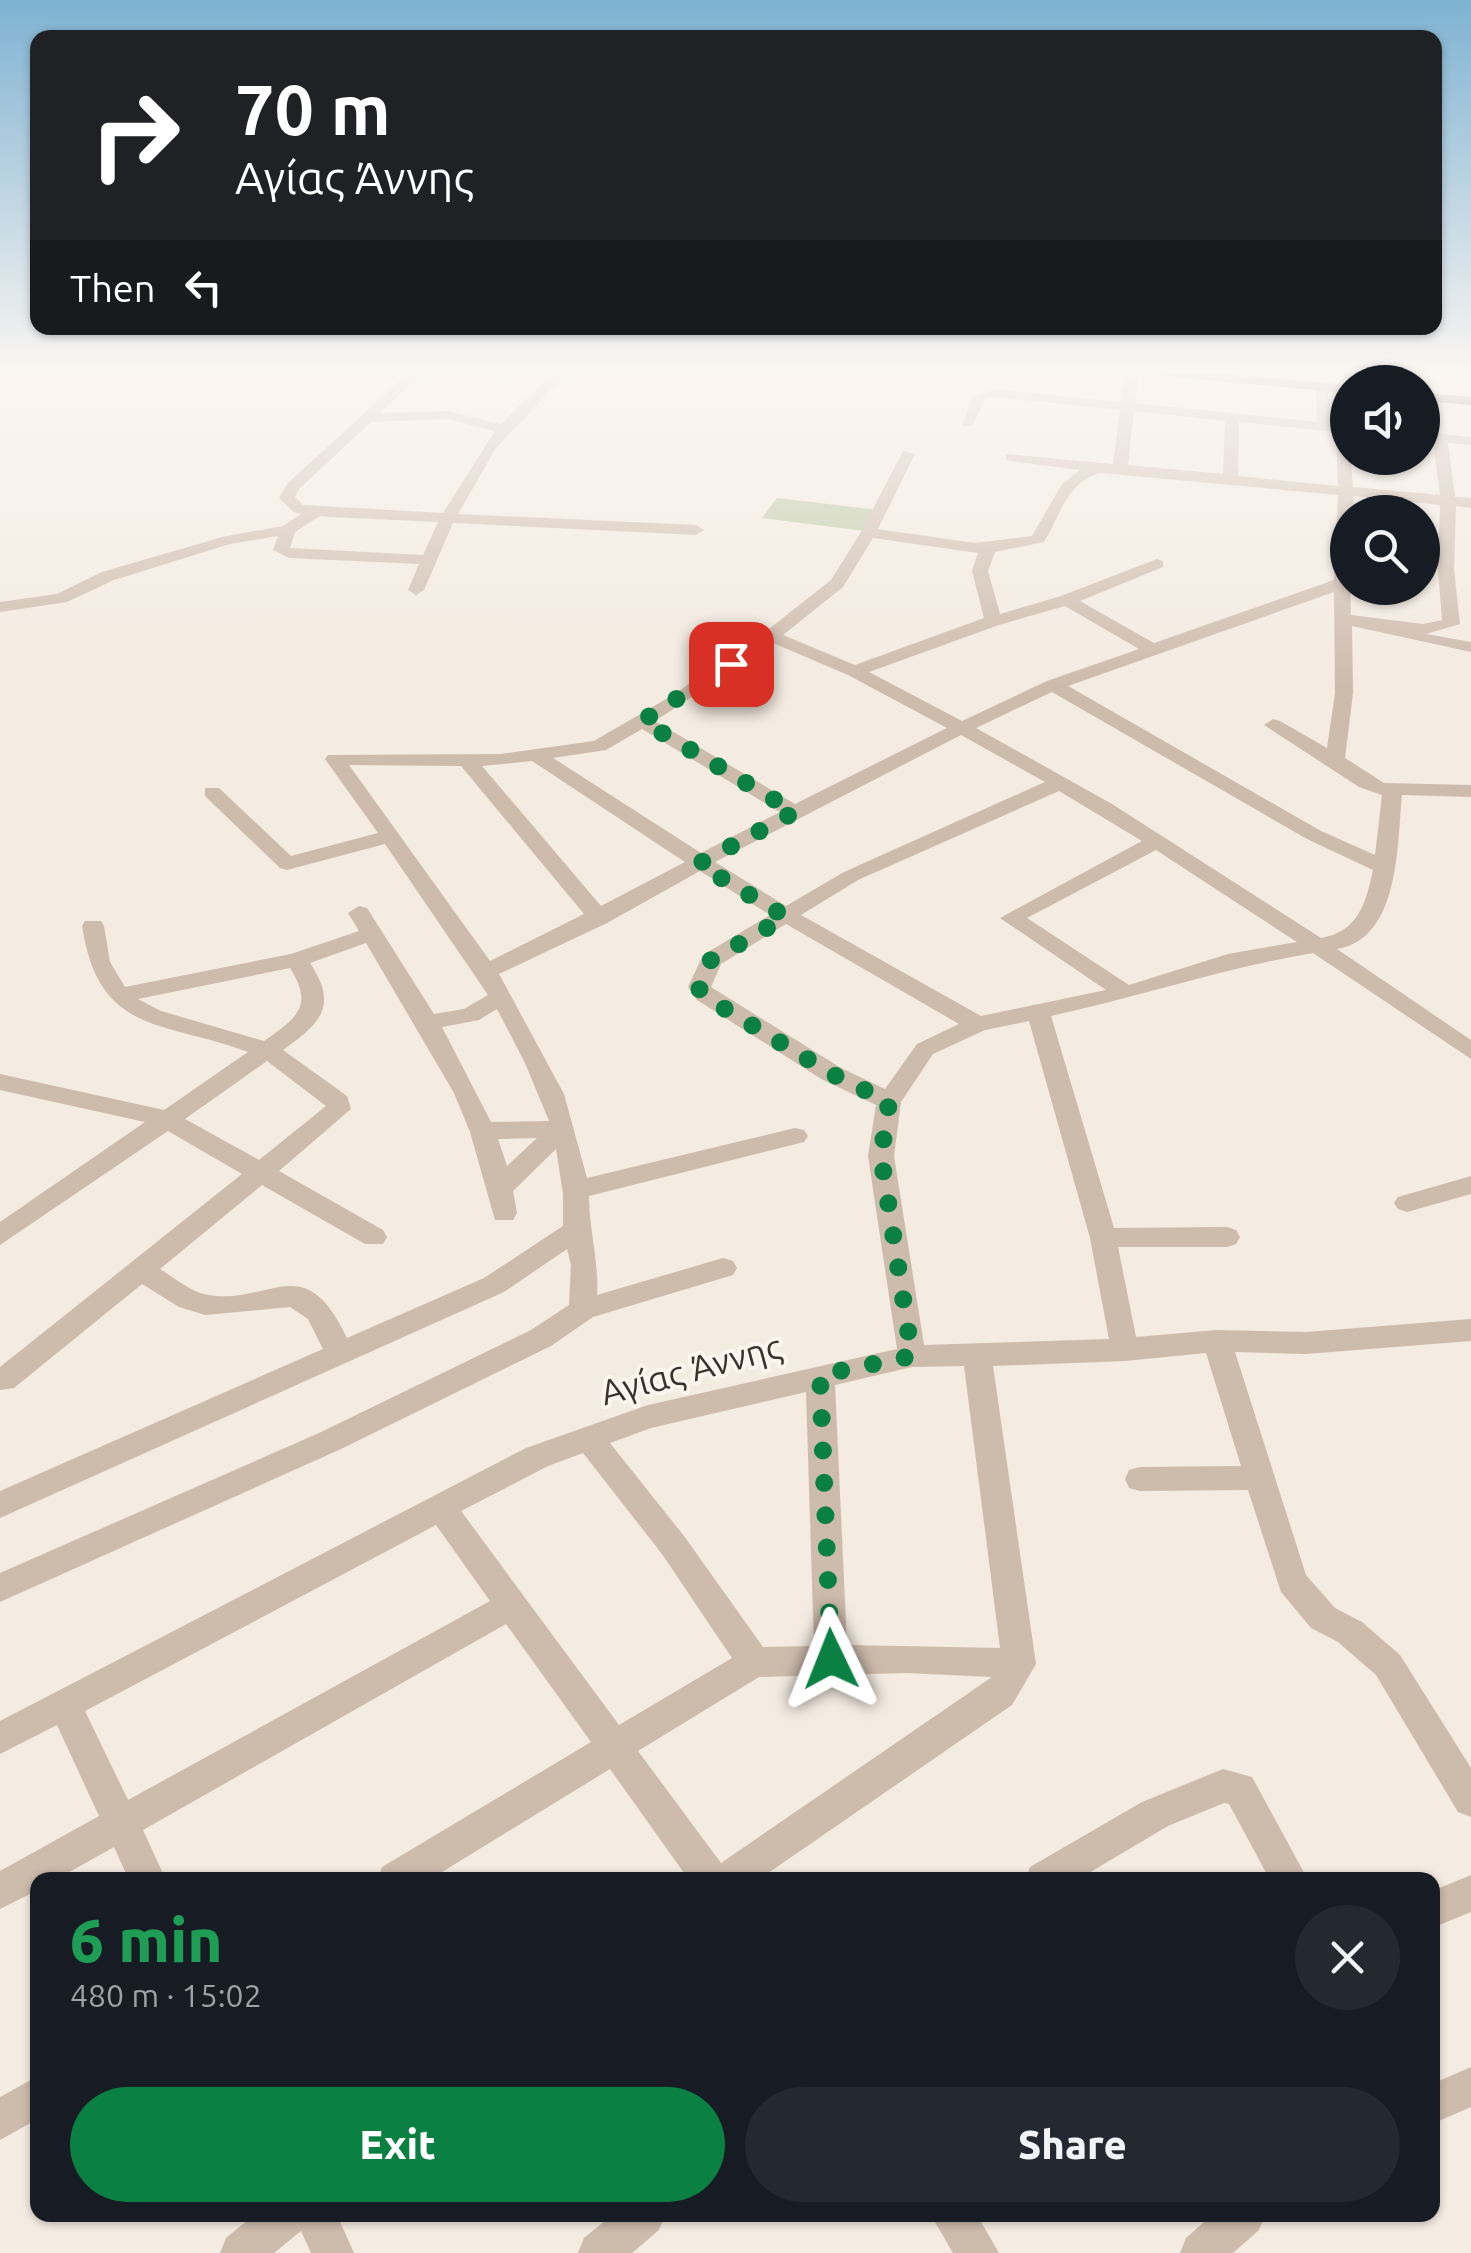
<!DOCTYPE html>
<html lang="en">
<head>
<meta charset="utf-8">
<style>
	body { margin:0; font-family:Ubuntu,sans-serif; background:#242831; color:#f1f3f6; height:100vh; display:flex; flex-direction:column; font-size:38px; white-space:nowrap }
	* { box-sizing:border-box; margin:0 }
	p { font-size:32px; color:#9ea1a6 }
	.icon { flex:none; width:55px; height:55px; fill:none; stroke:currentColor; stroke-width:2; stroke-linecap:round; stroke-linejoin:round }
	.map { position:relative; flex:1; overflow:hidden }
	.drawer { position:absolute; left:30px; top:1872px; width:1410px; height:350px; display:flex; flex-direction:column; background:#171b24; border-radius:20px; box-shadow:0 2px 8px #0004 }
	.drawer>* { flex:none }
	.banner { position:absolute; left:30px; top:30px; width:1412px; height:305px; border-radius:20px; box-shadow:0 2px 8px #0004; background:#202124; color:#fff; overflow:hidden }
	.tools { position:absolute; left:1330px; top:365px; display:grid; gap:20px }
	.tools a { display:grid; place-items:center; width:110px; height:110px; border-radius:50%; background:#171b24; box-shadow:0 2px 8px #0004; font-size:50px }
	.pin { position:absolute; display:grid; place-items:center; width:85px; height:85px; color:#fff; margin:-42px; border-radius:20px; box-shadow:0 5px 15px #0006 }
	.me { position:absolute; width:110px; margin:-55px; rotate:358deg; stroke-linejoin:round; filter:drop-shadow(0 0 8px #0008) }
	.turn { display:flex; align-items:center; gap:35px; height:210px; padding:0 40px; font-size:45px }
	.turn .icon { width:130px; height:130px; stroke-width:2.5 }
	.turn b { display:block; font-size:70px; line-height:85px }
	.then { display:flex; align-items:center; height:95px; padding:0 40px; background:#0003; gap:20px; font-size:38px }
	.round { display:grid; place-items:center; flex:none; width:105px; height:105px; border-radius:52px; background:#242831 }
	.overview { display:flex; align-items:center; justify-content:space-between; height:170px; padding:0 40px }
	h1 { font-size:60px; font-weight:800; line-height:75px; color:#1e9e55 }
	.primary-button { display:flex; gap:20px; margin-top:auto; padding:20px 40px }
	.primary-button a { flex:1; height:115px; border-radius:60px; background:#0b8043; color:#fff; font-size:40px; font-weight:800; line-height:115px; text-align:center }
	.primary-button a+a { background:#242831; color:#f1f3f6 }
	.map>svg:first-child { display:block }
	.green { fill:#b8c4a0 }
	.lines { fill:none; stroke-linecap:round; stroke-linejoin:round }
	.minor { fill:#cdbbac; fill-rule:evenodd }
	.major { fill:#7d675c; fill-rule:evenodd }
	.route { stroke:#0b8043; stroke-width:18; stroke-dasharray:0 32.4 }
	.labels { text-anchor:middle; stroke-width:8; stroke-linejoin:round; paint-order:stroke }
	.near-street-label { font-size:35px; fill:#3b302b; stroke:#fbf5ee }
</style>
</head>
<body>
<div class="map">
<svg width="1471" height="2253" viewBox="0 0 1471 2253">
	<rect width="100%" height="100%" fill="#f4ebe1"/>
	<!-- green -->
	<polygon class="green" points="777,498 878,510 865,531 762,518"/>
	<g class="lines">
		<!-- minor -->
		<g class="minor">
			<path d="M 409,372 L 424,372 L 380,413 L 447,411 L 501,424 L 554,372 L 568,372 L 496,448 L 458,514 L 696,525 L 704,530 L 696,535 L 453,523 L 424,590 L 416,595 L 408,590 L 419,564 L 289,558 L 273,550 L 278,536 L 230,544 L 114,580 L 67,602 L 0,612 L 0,602 L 57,594 L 102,572 L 222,537 L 283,526 L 301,514 L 294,512 L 279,498 L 287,484 ZM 447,419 L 495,431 L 443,513 L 303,505 L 295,497 L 299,489 L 371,422 ZM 320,516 L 330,517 L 438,522 L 423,555 L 290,548 L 295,532 Z"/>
			<path d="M 1125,372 L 1139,372 L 1135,403 L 1317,422 L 1316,387 L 1328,384 L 1331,423 L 1348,425 L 1353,487 L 1440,495 L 1433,441 L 1422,440 L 1422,432 L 1471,437 L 1471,445 L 1448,443 L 1455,497 L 1471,498 L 1471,508 L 1456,506 L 1454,570 L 1460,624 L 1426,634 L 1471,642 L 1471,652 L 1352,626 L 1353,693 L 1345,758 L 1384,783 L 1471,785 L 1471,797 L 1402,795 C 1397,844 1400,939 1337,949 L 1471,1040 L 1471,1059 L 1313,953 C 1224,968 1139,997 1051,1016 L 1114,1228 L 1227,1227 L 1236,1230 L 1240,1237 L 1236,1244 L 1227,1247 L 1118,1247 L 1136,1337 L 1217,1330 L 1306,1332 L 1471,1319 L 1471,1341 L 1306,1354 L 1235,1352 L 1306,1575 L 1335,1608 L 1362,1622 L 1400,1655 L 1471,1768 L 1471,1817 L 1458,1812 L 1376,1675 L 1338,1642 L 1311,1628 L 1281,1592 L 1248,1490 L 1140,1491 L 1129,1488 L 1125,1479 L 1129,1470 L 1140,1467 L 1241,1466 L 1206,1353 L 1125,1361 L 993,1366 L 1036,1664 L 1012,1705 L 758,1880 L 689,1880 L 610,1769 L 429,1880 L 377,1880 L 382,1867 L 591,1742 L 506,1624 L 143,1830 L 166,1880 L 129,1880 L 114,1847 L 55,1880 L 38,1880 L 38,1890 L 0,1909 L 0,1871 L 99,1816 L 57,1725 L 0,1754 L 0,1721 L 526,1448 L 648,1405 L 897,1349 L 868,1156 L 876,1105 L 823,1080 L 697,1000 L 688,987 L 703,955 L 770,915 L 700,871 L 607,923 L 499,974 L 564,1094 L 587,1178 L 795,1128 L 804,1130 L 808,1136 L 804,1142 L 589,1196 C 589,1230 599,1261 597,1295 L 723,1258 L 733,1261 L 737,1268 L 733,1275 L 593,1317 L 551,1346 L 341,1449 L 0,1602 L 0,1573 L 319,1433 L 531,1330 L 569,1305 L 571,1265 L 567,1249 L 504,1292 L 0,1518 L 0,1491 L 323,1349 L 308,1319 L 290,1307 L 205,1315 L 179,1307 L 142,1284 L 14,1388 L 0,1390 L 0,1367 L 242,1174 L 168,1131 L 0,1245 L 0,1222 L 145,1122 L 0,1090 L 0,1074 L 164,1110 L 248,1052 C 163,1020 99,1036 82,926 L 85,921 L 101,921 L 104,926 L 110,962 L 125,987 L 291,954 L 359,931 L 348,913 L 359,906 L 367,908 L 434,1014 L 464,1009 L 488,995 L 385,844 L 287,870 L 280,868 L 205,796 L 205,788 L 219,788 L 291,856 L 378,833 L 325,759 L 328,755 L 501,754 L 594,741 L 673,695 L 765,632 L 831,580 L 861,532 L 903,451 L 915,454 L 878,529 L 975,543 L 1032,536 L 1062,484 L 1080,470 L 1011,461 L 1006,460 L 1006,454 L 1113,464 L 1120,410 L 995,397 L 985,399 L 972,426 L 962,426 L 973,396 L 995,389 L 1121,402 ZM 1134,411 L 1225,421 L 1223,474 L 1128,465 ZM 1239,422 L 1336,432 L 1338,486 L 1238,476 ZM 1101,473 L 1338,495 L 1334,580 L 1154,643 L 1080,601 L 1163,567 L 1163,561 L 1157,559 L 1061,596 L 1000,614 L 988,571 L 995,552 L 1044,542 C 1060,516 1067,481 1101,473 ZM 1353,496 L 1440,505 L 1438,570 L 1442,620 L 1423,624 L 1351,615 L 1348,512 L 1354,512 ZM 873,538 L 978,553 L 972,571 L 984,618 L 855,665 L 783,635 L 843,587 ZM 1334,592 L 1335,693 L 1327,748 L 1280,721 L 1273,719 L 1264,725 L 1359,787 L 1382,795 L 1375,855 L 1321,831 L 1068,686 ZM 1065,606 L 1139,649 L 1047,681 L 962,721 L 869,672 L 999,625 ZM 773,643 L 848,675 L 947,728 L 795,804 L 655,721 ZM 1052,692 L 1307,839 L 1373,870 C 1366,903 1358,932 1321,938 L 1112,804 L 976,728 ZM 642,729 L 780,812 L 701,853 L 553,758 L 606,750 ZM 961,735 L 1045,782 L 844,872 L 786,906 L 715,862 ZM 532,761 L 685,862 L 601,906 L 482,766 ZM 349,765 L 461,766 L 584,914 L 490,961 ZM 1059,791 L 1142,841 L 1000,918 L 1106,990 L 981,1016 L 801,915 L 858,880 ZM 1156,850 L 1297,942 L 1228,954 L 1129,985 L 1027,918 ZM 786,924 L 959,1024 L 917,1044 L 885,1089 L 841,1068 L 711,987 L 721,964 ZM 366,943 L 454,1093 L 470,1132 L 495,1220 L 513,1220 L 517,1213 L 513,1191 L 556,1149 L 563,1194 L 563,1226 L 484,1278 L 347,1338 C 304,1247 272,1305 208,1295 C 191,1292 174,1278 160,1269 L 262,1185 L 365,1244 L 383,1244 L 387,1237 L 383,1230 L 279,1171 L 351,1109 L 347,1096 L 283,1050 C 320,1024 339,1006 310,963 ZM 290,968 C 315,1007 295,1019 264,1041 L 161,1011 L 138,999 ZM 497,1009 L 525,1063 L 549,1121 L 491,1122 L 442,1027 L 479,1020 ZM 1029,1021 L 1090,1238 L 1109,1339 L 924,1345 L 894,1156 L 901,1102 L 933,1054 L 985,1030 ZM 267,1061 L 326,1106 L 259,1160 L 185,1119 ZM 537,1138 L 507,1166 L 498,1139 ZM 964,1366 L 1000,1648 L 847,1645 L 835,1385 L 912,1367 ZM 806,1392 L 814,1646 L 763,1647 L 684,1536 L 610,1443 L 651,1428 ZM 583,1453 L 662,1554 L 732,1658 L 619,1725 L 461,1511 L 548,1466 ZM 436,1525 L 490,1601 L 128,1800 L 85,1711 ZM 906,1673 L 992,1677 L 721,1863 L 638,1751 L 759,1677 Z"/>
			<polygon points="1471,1176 1471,1194 1407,1212 1398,1209 1394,1203 1398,1197"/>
			<polygon points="1223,1769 1252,1777 1308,1880 1270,1880 1229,1804 1224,1803 1168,1826 1077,1880 1025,1880 1030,1867 1142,1802"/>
			<polygon points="1471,1875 1471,1912 1432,1928 1432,1891"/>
			<polygon points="1471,2067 1471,2107 1432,2124 1432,2084"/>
			<polygon points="38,2076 38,2119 0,2140 0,2097"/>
			<polygon points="254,2215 337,2215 354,2253 311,2253 301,2231 274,2253 220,2253 226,2238"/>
			<polygon points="612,2215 665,2215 659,2230 632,2253 578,2253 584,2238"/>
			<polygon points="931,2215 977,2215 999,2253 953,2253"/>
			<polygon points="1212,2215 1265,2215 1259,2230 1233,2253 1180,2253 1186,2238"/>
		</g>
		<!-- major -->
		<g class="major">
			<polygon points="1157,372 1205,372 1348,385 1348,393 1164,376"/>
			<polygon points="1422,393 1471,397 1471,405 1422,401"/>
		</g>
	</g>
	<!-- sky -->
	<linearGradient id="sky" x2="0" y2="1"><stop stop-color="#7eb2d2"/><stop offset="0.54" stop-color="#faf6f2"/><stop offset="1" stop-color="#faf6f2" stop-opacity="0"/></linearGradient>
	<rect width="1471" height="687" fill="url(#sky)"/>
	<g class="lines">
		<!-- route -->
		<polyline class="route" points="731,664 642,721 795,812 698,864 786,917 711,960 698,987 704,996 832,1074 889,1102 881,1156 912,1356 820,1375 831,1659"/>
	</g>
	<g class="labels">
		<!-- near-street labels -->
		<g class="near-street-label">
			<text transform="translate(691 1370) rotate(-15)" y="12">Αγίας Άννης</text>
		</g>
	</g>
</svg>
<div class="tools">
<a><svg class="icon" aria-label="sound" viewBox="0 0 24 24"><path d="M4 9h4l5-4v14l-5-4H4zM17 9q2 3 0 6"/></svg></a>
<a><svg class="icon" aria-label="search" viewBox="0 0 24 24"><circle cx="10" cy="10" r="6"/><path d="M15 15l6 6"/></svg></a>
</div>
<div class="pin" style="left:731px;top:664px;background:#d93025"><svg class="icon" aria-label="arrive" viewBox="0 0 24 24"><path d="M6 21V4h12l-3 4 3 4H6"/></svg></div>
<svg class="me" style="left:831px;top:1659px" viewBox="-20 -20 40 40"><path d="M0-17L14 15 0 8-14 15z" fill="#0b8043" stroke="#fff" stroke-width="4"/></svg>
<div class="banner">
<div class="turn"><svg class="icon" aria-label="right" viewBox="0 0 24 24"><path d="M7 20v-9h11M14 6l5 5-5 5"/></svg><div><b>70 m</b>Αγίας Άννης</div></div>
<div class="then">Then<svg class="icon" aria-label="left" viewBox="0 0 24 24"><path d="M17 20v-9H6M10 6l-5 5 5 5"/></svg></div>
</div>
<section class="drawer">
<div class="overview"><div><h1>6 min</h1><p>480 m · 15:02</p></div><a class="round"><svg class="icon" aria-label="close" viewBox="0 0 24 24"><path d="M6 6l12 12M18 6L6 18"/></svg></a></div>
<div class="primary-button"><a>Exit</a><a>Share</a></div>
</section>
</div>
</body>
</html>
